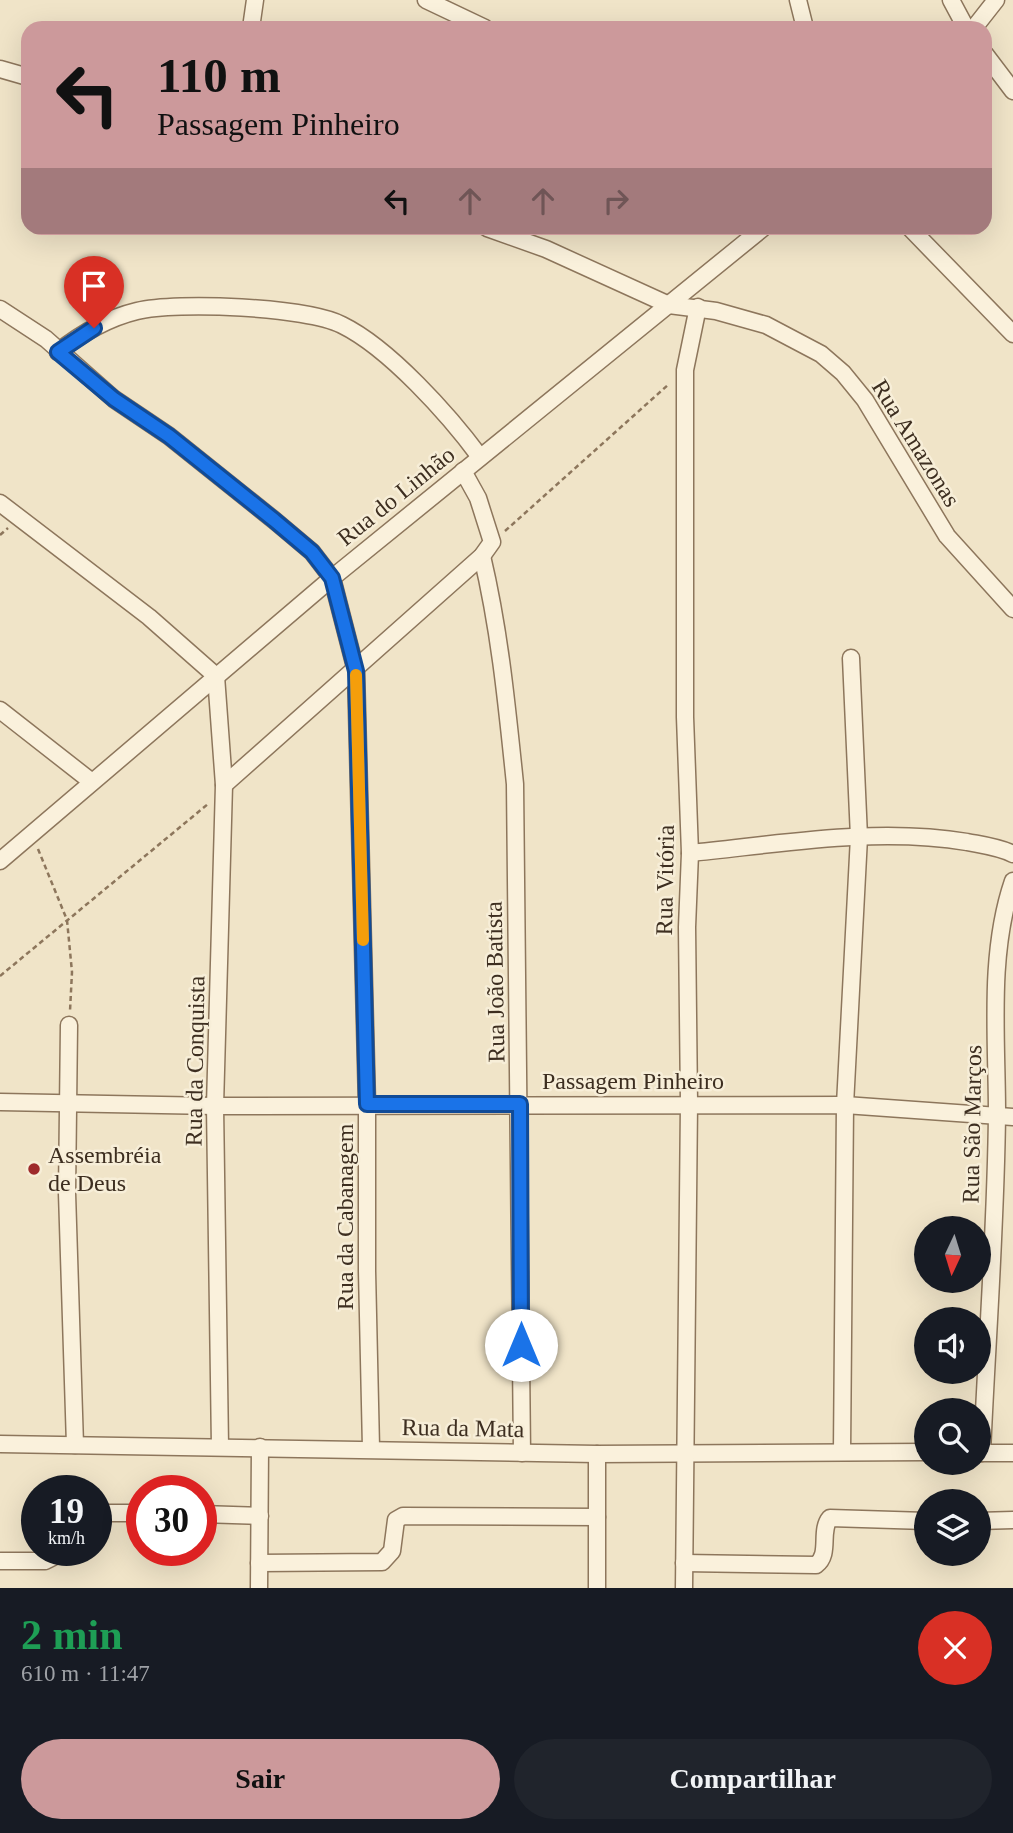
<!DOCTYPE html>
<html lang="pt">
<head>
<meta charset="utf-8">
<style>
	body { margin:0; font-family:Georgia,serif; background:#20242c; color:#f1f3f6; height:100vh; display:flex; flex-direction:column; font-size:26px; white-space:nowrap }
	* { box-sizing:border-box; margin:0 }
	p { font-size:23px; color:#9ea1a6 }
	.icon { flex:none; width:38px; height:38px; fill:none; stroke:currentColor; stroke-width:2; stroke-linecap:round; stroke-linejoin:round }
	.map { position:relative; height:1588px; overflow:hidden }
	.panel { display:flex; flex-direction:column; background:#171b24; flex:1 }
	.panel>* { flex:none }
	.hud { position:absolute; left:21px; top:21px; width:971px; height:214px; border-radius:21px; box-shadow:0 7px 28px #0002; background:#cc999b; color:#111; overflow:hidden }
	.needle { width:46px; rotate:184deg }
	.tools { position:absolute; left:914px; top:1216px; display:grid; gap:14px }
	.tools a { display:grid; place-items:center; width:77px; height:77px; border-radius:50%; background:#171b24; box-shadow:0 7px 28px #0002; font-size:35px }
	.speed { position:absolute; left:21px; top:1475px; display:flex; gap:14px; font-size:35px; font-weight:700; text-align:center }
	.speed>* { display:grid; place-content:center; width:91px; height:91px; border-radius:50%; background:#171b24; box-shadow:0 7px 28px #0002; line-height:1 }
	.speed small { font-size:18px; font-weight:400 }
	.speed .limit { border:10px solid #d22; background:#fff; color:#111 }
	.pin { position:absolute; display:grid; place-items:center; width:60px; height:60px; color:#fff; margin:-72px -30px; border-radius:50% 50% 50% 0; rotate:-45deg; box-shadow:0 0 7px #0007 }
	.pin .icon { rotate:45deg }
	.me { position:absolute; width:77px; margin:-38px; rotate:0deg; stroke-linejoin:round; filter:drop-shadow(0 0 5px #0008) }
	.turn { display:flex; align-items:center; gap:24px; height:147px; padding:0 21px; font-size:32px }
	.turn .icon { width:91px; height:91px; stroke-width:2.5 }
	.turn b { display:block; font-size:49px; line-height:60px }
	.lanes { display:flex; align-items:center; height:66px; padding:0 21px; background:#0003; justify-content:center; gap:35px; direction:ltr }
	.lanes .off { opacity:.35 }
	.round { display:grid; place-items:center; flex:none; width:74px; height:74px; border-radius:37px; background:#20242c }
	.headline { display:flex; align-items:center; justify-content:space-between; height:119px; padding:0 21px }
	h1 { font-size:42px; font-weight:700; line-height:52px; color:#1e9e55 }
	.primary-button { display:flex; gap:14px; margin-top:auto; padding:14px 21px }
	.primary-button a { flex:1; height:80px; border-radius:42px; background:#cc999b; color:#111; font-size:28px; font-weight:700; line-height:80px; text-align:center }
	.primary-button a+a { background:#20242c; color:#f1f3f6 }
	.map>svg:first-child { display:block }
	.lines { fill:none; stroke-linecap:round; stroke-linejoin:round }
	.street-casing { stroke:#8d765c; stroke-width:19 }
	.path { stroke:#8d765c; stroke-width:2.5; stroke-dasharray:5 3.5; stroke-linecap:butt }
	.street { stroke:#faf1dc; stroke-width:16 }
	.route-casing { stroke:#114b97; stroke-width:18 }
	.route { stroke:#1a73e8; stroke-width:12 }
	.slow { stroke:#f59e0b; stroke-width:12 }
	.poi-dot { fill:#9e2a2b; stroke:#f7eed8; stroke-width:2.5 }
	.labels { text-anchor:middle; stroke-width:5; stroke-linejoin:round; paint-order:stroke }
	.street-label { font-size:24px; fill:#3d2e20; stroke:#f7eed8 }
	.poi-label { font-size:24px; fill:#3d2e20; stroke:#f7eed8; text-anchor:start }
</style>
</head>
<body>
<div class="map">
<svg width="1013" height="1588" viewBox="0 0 1013 1588">
	<rect width="100%" height="100%" fill="#f0e4c8"/>
	<g class="lines">
		<!-- street casing -->
		<g class="street-casing">
			<g id="street">
				<polyline points="426,0 485,28"/>
				<polyline points="798,0 805,28"/>
				<polyline points="951,0 966,28"/>
				<polyline points="251,28 255,0"/>
				<polyline points="974,28 996,0"/>
				<polyline points="985,54 1013,91"/>
				<polyline points="0,69 28,77"/>
				<polyline points="487,228 546,249 669,305 716,311 766,325 821,354 843,373 865,400 947,536 1013,609"/>
				<polyline points="910,228 1013,334"/>
				<polyline points="0,309 46,339 114,399 169,436 274,520 312,552 332,578 356,671 367,1104 367,1271 371,1448"/>
				<path d="M 58,352 C 82,333 108,318 137,311 C 177,301 307,307 342,325 C 389,348 449,415 480,457"/>
				<polyline points="0,503 149,617 216,676 224,785 215,1106 220,1447"/>
				<path d="M 482,556 C 500,632 507,707 515,784 L 522,1453"/>
				<polyline points="0,710 92,782"/>
				<polyline points="224,785 482,556 492,542 478,498 463,471"/>
				<path d="M 690,853 C 781,844 876,827 967,842 C 982,845 999,847 1013,854"/>
				<polyline points="0,861 332,578 763,228"/>
				<polyline points="69,1025 67,1193 75,1445"/>
				<polyline points="0,1102 215,1106 845,1105 1013,1117"/>
				<polyline points="0,1444 597,1454 926,1452"/>
				<polyline points="842,1452 845,1105 859,837 851,658"/>
				<polyline points="978,1453 1013,1453"/>
				<path d="M 982,1453 C 987,1340 996,1226 997,1113 C 997,1038 988,954 1013,881"/>
				<polyline points="96,1513 142,1513"/>
				<polyline points="201,1514 260,1516"/>
				<polyline points="978,1521 1013,1520"/>
				<polyline points="0,1561 45,1561 53,1557 56,1550"/>
				<polyline points="259,1563 382,1562 392,1551 396,1520 403,1516 597,1517"/>
				<path d="M 684,1563 L 816,1565 C 831,1554 819,1531 830,1518 L 926,1521"/>
				<polyline points="259,1588 260,1447"/>
				<polyline points="597,1588 597,1454"/>
				<polyline points="684,1588 689,1103 687,927 690,853 685,717 685,370 698,307"/>
			</g>
		</g>
		<!-- path -->
		<g class="path">
			<polyline points="505,531 669,384"/>
			<polyline points="0,535 8,528"/>
			<polyline points="38,849 67,920 72,972 70,1011"/>
			<polyline points="0,976 208,804"/>
		</g>
		<!-- street -->
		<use href="#street" class="street"/>
	</g>
	<g class="lines">
		<!-- route casing -->
		<g class="route-casing">
			<polyline id="route" points="94,328 58,352 114,399 169,436 274,520 312,552 332,578 356,671 367,1104 520,1104 521,1345"/>
		</g>
		<!-- route -->
		<use href="#route" class="route"/>
		<!-- slow -->
		<polyline class="slow" points="356,675 363,940"/>
	</g>
	<!-- markers -->
	<circle class="poi-dot" cx="34" cy="1169" r="7"/>
	<g class="labels">
		<!-- street labels -->
		<g class="street-label">
			<text transform="translate(916 443) rotate(58)" y="8">Rua Amazonas</text>
			<text transform="translate(396 496) rotate(-39)" y="8">Rua do Linhão</text>
			<text transform="translate(665 880) rotate(-89)" y="8">Rua Vitória</text>
			<text transform="translate(495 982) rotate(-91)" y="8">Rua João Batista</text>
			<text transform="translate(195 1061) rotate(-89)" y="8">Rua da Conquista</text>
			<text x="633" y="1089">Passagem Pinheiro</text>
			<text transform="translate(972 1124) rotate(-89)" y="8">Rua São Marços</text>
			<text transform="translate(345 1217) rotate(-90)" y="8">Rua da Cabanagem</text>
			<text transform="translate(463 1428) rotate(1)" y="8">Rua da Mata</text>
		</g>
		<!-- poi labels -->
		<g class="poi-label">
			<text x="48" y="1163">Assembréia<tspan x="48" dy="28">de Deus</tspan></text>
		</g>
	</g>
</svg>
<div class="tools">
<a><svg class="needle" viewBox="-14 -14 28 28"><path d="M0-13l5 13h-10z" fill="#e53935"/><path d="M0 13l5-13h-10z" fill="#9ea1a6"/></svg></a>
<a><svg class="icon" aria-label="sound" viewBox="0 0 24 24"><path d="M4 9h4l5-4v14l-5-4H4zM17 9q2 3 0 6"/></svg></a>
<a><svg class="icon" aria-label="search" viewBox="0 0 24 24"><circle cx="10" cy="10" r="6"/><path d="M15 15l6 6"/></svg></a>
<a><svg class="icon" aria-label="layers" viewBox="0 0 24 24"><path d="M12 4l9 5-9 5-9-5zM3 14l9 5 9-5"/></svg></a>
</div>
<div class="speed"><div>19<small>km/h</small></div><div class="limit">30</div></div>
<div class="pin" style="left:94px;top:328px;background:#d93025"><svg class="icon" aria-label="arrive" viewBox="0 0 24 24"><path d="M6 21V4h12l-3 4 3 4H6"/></svg></div>
<svg class="me" style="left:521px;top:1345px" viewBox="-20 -20 40 40"><circle r="19" fill="#fff"/><path d="M0-13L10 11 0 6-10 11z" fill="#1a73e8"/></svg>
<div class="hud">
<div class="turn"><svg class="icon" aria-label="left" viewBox="0 0 24 24"><path d="M17 20v-9H6M10 6l-5 5 5 5"/></svg><div><b>110 m</b>Passagem Pinheiro</div></div>
<div class="lanes"><svg class="icon" aria-label="left" viewBox="0 0 24 24"><path d="M17 20v-9H6M10 6l-5 5 5 5"/></svg><svg class="icon off" aria-label="ahead" viewBox="0 0 24 24"><path d="M12 20V5M6 11l6-6 6 6"/></svg><svg class="icon off" aria-label="ahead" viewBox="0 0 24 24"><path d="M12 20V5M6 11l6-6 6 6"/></svg><svg class="icon off" aria-label="right" viewBox="0 0 24 24"><path d="M7 20v-9h11M14 6l5 5-5 5"/></svg></div>
</div>
</div>
<section class="panel">
<div class="headline"><div><h1>2 min</h1><p>610 m · 11:47</p></div><a class="round" style="background:#d93025;color:#fff"><svg class="icon" aria-label="close" viewBox="0 0 24 24"><path d="M6 6l12 12M18 6L6 18"/></svg></a></div>
<div class="primary-button"><a>Sair</a><a>Compartilhar</a></div>
</section>
</body>
</html>
